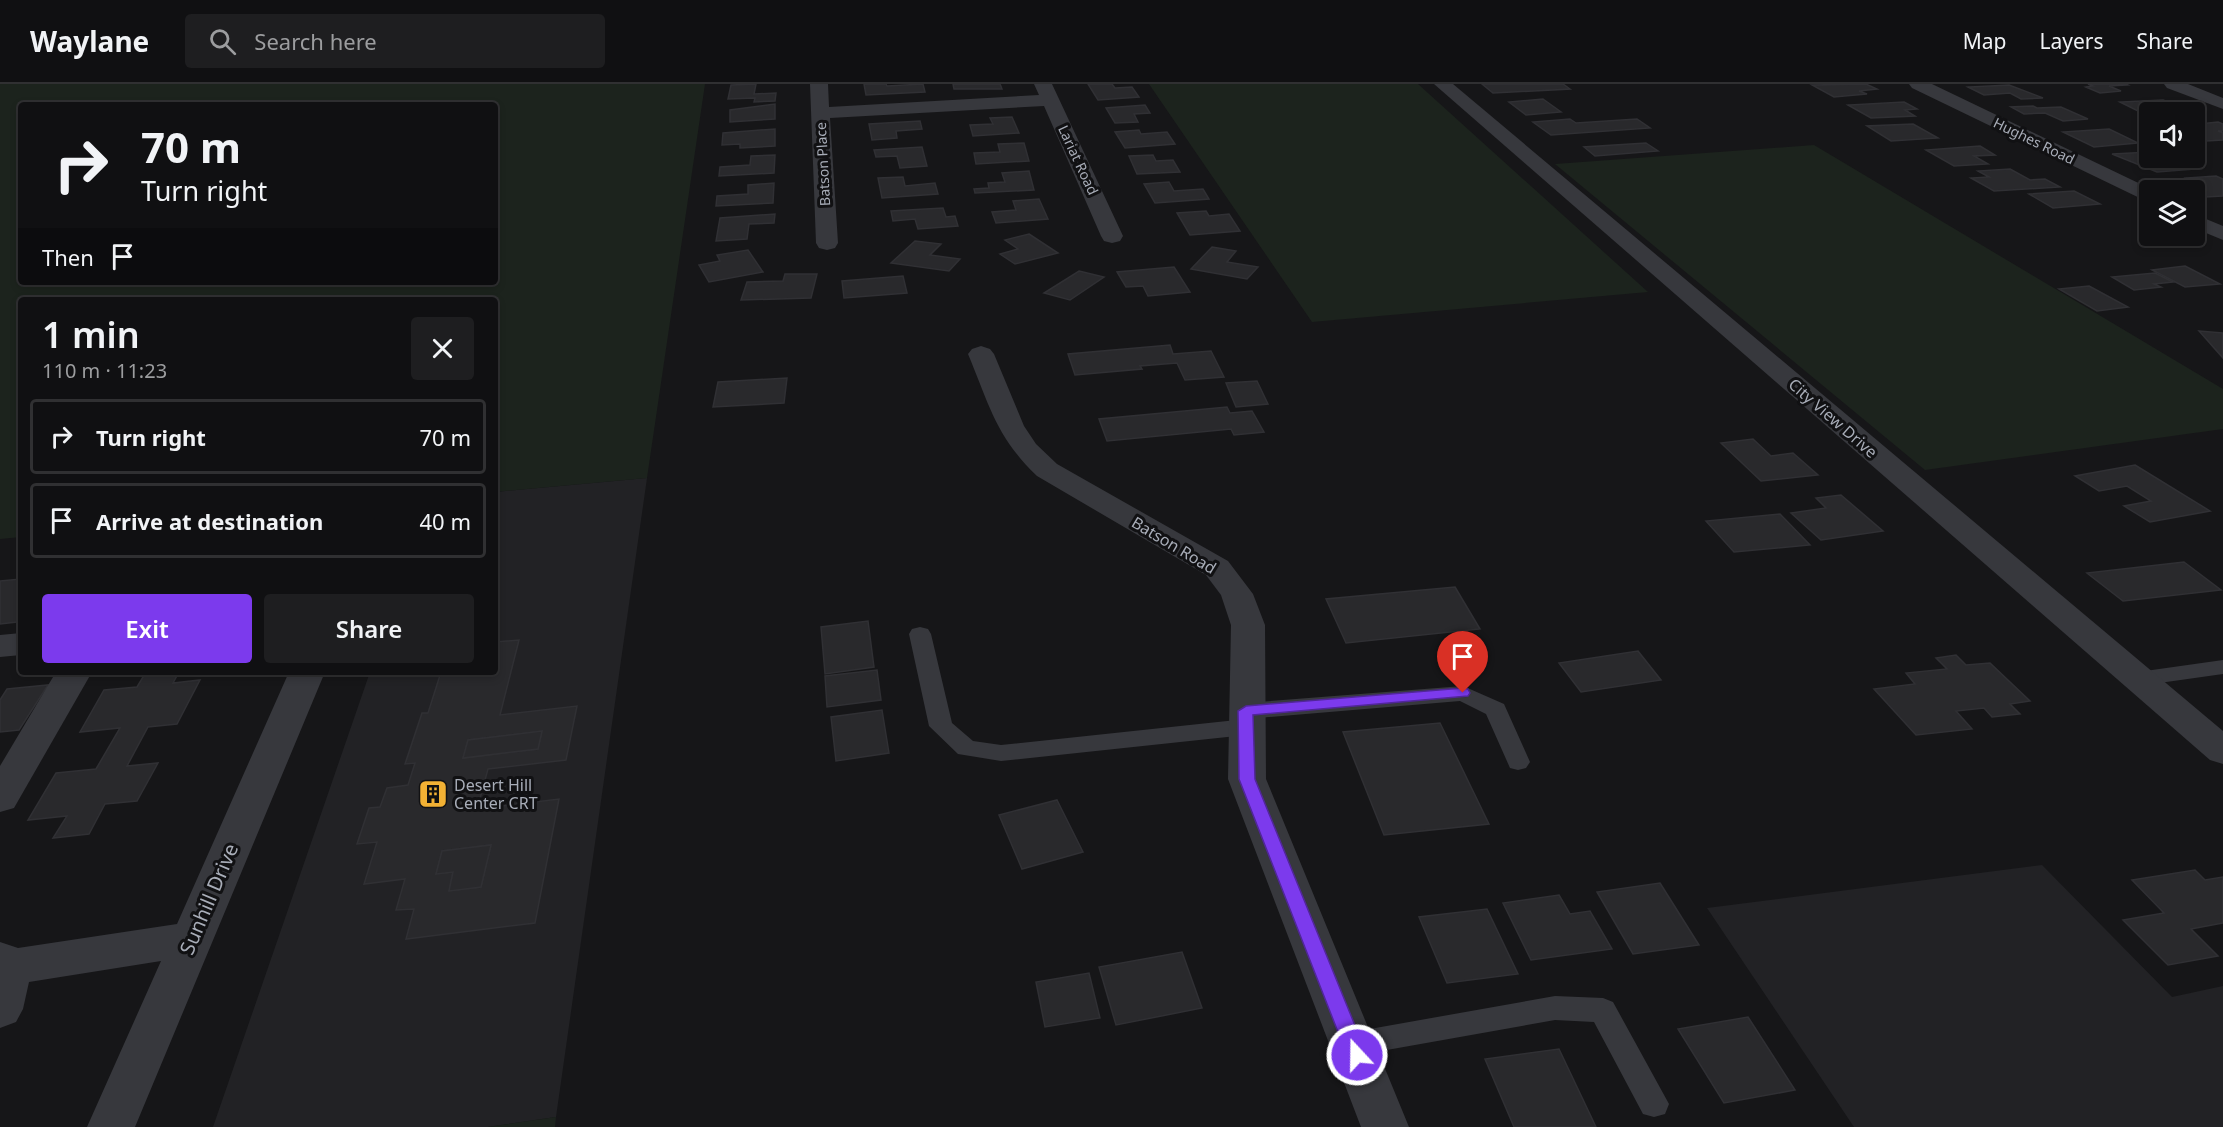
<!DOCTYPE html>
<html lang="en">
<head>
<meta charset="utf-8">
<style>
	body { margin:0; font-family:"Noto Sans",sans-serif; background:#1e1e20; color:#f1f3f6; height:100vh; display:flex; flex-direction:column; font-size:22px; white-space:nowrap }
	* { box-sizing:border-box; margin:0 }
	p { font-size:20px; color:#9c9d9f }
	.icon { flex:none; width:33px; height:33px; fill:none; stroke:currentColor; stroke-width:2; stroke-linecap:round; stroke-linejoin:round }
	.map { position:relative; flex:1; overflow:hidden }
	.details { position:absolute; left:18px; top:213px; width:480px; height:378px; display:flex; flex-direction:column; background:#101012; border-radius:6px; box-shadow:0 3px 9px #0003,0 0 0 2px #303032 }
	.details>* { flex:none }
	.hud { position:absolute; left:18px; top:18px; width:480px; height:183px; border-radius:6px; box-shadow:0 3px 9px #0003,0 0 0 2px #303032; background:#101012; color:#f1f3f6; overflow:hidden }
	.buttons { position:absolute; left:2139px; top:18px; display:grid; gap:12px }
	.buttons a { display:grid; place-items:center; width:66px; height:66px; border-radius:6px; background:#101012; box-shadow:0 3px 9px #0003,0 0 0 2px #303032; font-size:30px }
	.pin { position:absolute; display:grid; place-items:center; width:51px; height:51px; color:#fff; margin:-62px -26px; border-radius:50% 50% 50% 0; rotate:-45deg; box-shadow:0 0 6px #0007 }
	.pin .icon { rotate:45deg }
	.me { position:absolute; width:66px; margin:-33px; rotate:339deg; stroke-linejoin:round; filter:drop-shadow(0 0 4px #0008) }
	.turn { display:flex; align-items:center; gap:21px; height:126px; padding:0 24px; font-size:27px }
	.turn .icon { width:78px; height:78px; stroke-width:2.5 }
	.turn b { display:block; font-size:42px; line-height:51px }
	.then { display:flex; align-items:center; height:57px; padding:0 24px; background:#0003; gap:12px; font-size:22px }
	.round { display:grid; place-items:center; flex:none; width:63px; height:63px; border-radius:6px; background:#1e1e20 }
	.head { display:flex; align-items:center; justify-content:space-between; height:102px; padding:0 24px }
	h1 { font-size:36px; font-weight:600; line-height:45px }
	.primary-button { display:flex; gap:12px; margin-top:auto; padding:12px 24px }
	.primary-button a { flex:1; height:69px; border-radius:6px; background:#7c3aed; color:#fff; font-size:24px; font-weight:600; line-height:69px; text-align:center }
	.primary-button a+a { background:#1e1e20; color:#f1f3f6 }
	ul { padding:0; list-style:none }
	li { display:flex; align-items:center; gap:18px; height:75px; margin:0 12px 9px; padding:0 12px; border:3px solid #303032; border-radius:6px }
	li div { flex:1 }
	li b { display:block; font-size:22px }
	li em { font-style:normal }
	header { display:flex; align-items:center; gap:36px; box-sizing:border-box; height:84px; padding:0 30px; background:#101012; border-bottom:2px solid #303032 }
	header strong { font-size:28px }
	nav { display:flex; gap:33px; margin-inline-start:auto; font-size:21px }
	.search { width:420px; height:54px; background:#1e1e20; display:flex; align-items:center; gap:15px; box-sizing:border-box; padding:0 21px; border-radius:6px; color:#9c9d9f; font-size:22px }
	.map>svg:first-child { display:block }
	.built { fill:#222225 }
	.green { fill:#1c231d; fill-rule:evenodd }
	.building { fill:#29292c; stroke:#303034; stroke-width:1.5; fill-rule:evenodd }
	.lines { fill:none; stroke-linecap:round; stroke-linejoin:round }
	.lane { fill:#37383d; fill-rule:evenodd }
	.street { fill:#37383d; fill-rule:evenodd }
	.route { fill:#7c3aed; stroke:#51269a; stroke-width:1.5 }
	.labels { text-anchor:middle; stroke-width:6; stroke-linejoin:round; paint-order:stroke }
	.far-street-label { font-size:14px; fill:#a8adb8; stroke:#111113 }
	.street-label { font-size:16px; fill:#a8adb8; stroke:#111113 }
	.poi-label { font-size:16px; fill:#a8adb8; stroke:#111113; text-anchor:start }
	.near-street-label { font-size:20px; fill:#a8adb8; stroke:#111113 }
</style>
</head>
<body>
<header>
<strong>Waylane</strong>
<div class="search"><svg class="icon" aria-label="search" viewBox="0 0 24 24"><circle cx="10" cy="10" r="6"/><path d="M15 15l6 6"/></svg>Search here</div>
<nav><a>Map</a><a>Layers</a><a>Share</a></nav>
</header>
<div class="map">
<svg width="2223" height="1043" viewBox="0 0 2223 1043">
	<rect width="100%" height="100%" fill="#161618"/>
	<!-- built -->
	<g class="built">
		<polygon points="647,394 556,1033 488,1043 213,1043 370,588 495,588 495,408"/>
		<polygon points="2042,781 2172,913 2223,902 2223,1043 1854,1043 1707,824"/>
	</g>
	<!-- green -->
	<g class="green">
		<path d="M 0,0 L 705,0 L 647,394 L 495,408 L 495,216 L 21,216 L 21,453 L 0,455 ZM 21,21 L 495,21 L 495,198 L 21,198 Z"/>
		<polygon points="1149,0 1418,0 1648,208 1312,238"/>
		<polygon points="1814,61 2223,305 2223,345 1925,386 1555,80"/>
		<polygon points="556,1033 555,1043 488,1043"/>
	</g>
	<!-- building -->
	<g class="building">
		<polygon points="756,0 754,10 776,9 775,17 754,18 755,14 728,15 731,1"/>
		<polygon points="864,0 886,0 887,2 923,0 925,8 866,11"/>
		<polygon points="953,0 1000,0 1002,5 954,5"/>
		<polygon points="1088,0 1112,0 1115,4 1132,3 1139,13 1098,16"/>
		<polygon points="1482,0 1563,0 1570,5 1493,9"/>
		<polygon points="1866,0 1877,5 1859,7 1867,10 1834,13 1812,1"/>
		<polygon points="2088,0 2126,0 2128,1 2109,2 2121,7 2100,9 2086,3 2093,2"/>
		<polygon points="2009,1 2043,14 2021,15 2010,9 1984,11 1968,3"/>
		<polygon points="1543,15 1561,28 1526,31 1509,18"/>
		<polygon points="2163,16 2192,28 2170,28 2162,25 2138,27 2120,18"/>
		<polygon points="1904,18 1917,25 1905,26 1915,32 1871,34 1848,21"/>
		<polygon points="775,20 775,35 730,38 730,26"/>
		<polygon points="1145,21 1150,29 1134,30 1138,38 1115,39 1106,24"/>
		<polygon points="2033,22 2037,24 2061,23 2088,35 2063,37 2045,29 2024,30 2011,23"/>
		<polygon points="1012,33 1019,49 973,52 970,41 993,40 990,34"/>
		<polygon points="1570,35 1576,39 1637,35 1650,44 1551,51 1533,38"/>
		<polygon points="920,37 922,45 896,47 897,54 872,56 869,40"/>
		<polygon points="2218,38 2223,40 2223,47 2218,47 2223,49 2223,56 2206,57 2194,52 2194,43 2205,42 2199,40"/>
		<polygon points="1913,40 1938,54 1891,57 1867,42"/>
		<polygon points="775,45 775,62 740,64 740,60 722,61 723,49"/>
		<polygon points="2109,45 2138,59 2094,63 2063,48"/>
		<polygon points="1139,46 1141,50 1167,48 1175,60 1125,64 1115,48"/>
		<polygon points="1024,59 1029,77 976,80 974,69 1000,68 998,60"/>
		<polygon points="1646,59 1658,67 1595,72 1584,63"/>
		<polygon points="1980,62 1995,71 1974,72 1988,80 1954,82 1926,66"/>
		<polygon points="922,63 927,82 900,84 897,72 876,73 874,66"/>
		<polygon points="2150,68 2150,74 2171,74 2195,85 2157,88 2112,70"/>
		<polygon points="775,71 774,89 719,92 720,83 750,81 751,72"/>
		<polygon points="1153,71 1156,77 1173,76 1180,88 1137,90 1129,72"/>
		<polygon points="2010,85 2030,96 2045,95 2060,103 1994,107 1971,94 1989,93 1978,87"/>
		<polygon points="1029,87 1034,106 975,109 974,105 989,104 988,99 1005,98 1002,89"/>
		<polygon points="2216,92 2223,95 2223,112 2205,113 2186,104 2204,103 2186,94"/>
		<polygon points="903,93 905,102 935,99 938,110 882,114 878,94"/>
		<polygon points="1169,98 1174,107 1203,105 1209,115 1155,119 1144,100"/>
		<polygon points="774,99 773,119 716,122 717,112 748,110 748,101"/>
		<polygon points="2074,107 2100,120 2053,124 2029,110"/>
		<polygon points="1039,115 1048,135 996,139 992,128 1016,126 1013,117"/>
		<polygon points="943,124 946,133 955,132 958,142 918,145 915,135 893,137 891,127"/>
		<polygon points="1206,127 1209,132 1229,130 1240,147 1190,151 1177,129"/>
		<polygon points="775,130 774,139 749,140 747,155 716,157 720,134"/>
		<polygon points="1029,150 1058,169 1015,180 1000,170 1018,165 1005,156"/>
		<polygon points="915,157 941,160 930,171 960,175 949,187 891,179"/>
		<polygon points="1212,163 1236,167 1227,178 1258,183 1247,195 1191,185"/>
		<polygon points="748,166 763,188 709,198 699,181 720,177 717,171"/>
		<polygon points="2185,182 2220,200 2185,203 2152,186"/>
		<polygon points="1174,183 1190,208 1148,212 1143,202 1126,203 1117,188"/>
		<polygon points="1079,187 1104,193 1070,216 1044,209"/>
		<polygon points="2155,189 2173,198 2154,200 2161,203 2134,206 2112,193"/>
		<polygon points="785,190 817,190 811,214 741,216 747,198 783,197"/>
		<polygon points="903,192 907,209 844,214 842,197"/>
		<polygon points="2089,202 2128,223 2097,227 2059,205"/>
		<polygon points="2199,247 2223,249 2223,274"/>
		<polygon points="1170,261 1173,270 1211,267 1224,293 1185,296 1177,279 1140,282 1142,285 1075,291 1068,270"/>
		<polygon points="787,294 784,319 713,323 718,298"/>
		<polygon points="1257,297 1268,320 1236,323 1226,299"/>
		<polygon points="1227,323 1230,329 1252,327 1264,348 1234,351 1231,345 1107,357 1099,335"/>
		<polygon points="1753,355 1771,372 1793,369 1818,391 1761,397 1721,359"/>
		<polygon points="2135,381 2210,427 2150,438 2124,422 2151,417 2127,402 2099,407 2075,392"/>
		<polygon points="1841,411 1883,447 1821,456 1791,429 1826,424 1816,414"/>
		<polygon points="1780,430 1810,461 1734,468 1706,437"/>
		<polygon points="2184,478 2221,506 2123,517 2087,489"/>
		<polygon points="21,495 21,533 17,538 0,540 0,497"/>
		<polygon points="1455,503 1480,545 1346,559 1326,515"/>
		<polygon points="868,537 874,583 825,590 821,543"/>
		<path d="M 519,556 L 500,631 L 577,622 L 566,676 L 488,685 L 478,722 L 495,719 L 494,723 L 559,715 L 535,839 L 406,855 L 414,825 L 396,826 L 405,795 L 364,800 L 377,758 L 357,760 L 369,724 L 380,723 L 387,704 L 408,701 L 415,679 L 405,680 L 422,629 L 428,629 L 441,588 L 495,588 L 495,558 ZM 542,647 L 538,665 L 463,674 L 468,656 ZM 491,761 L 481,803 L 449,807 L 453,788 L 436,790 L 442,767 Z"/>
		<polygon points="1638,567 1661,596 1581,608 1559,579"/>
		<polygon points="1956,571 1966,581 1990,579 2030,617 2010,620 2020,630 1992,633 1984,624 1956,627 1972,645 1916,651 1874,605 1915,600 1906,589 1947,585 1936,574"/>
		<polygon points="877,586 881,616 827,623 825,592"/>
		<polygon points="146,588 179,588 173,599 200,596 177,640 148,643 127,682 158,679 137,717 105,720 89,750 53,754 67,732 28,736 56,689 96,685 120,644 80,648 104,606 137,603"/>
		<polygon points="48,601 19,646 0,648 0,616 7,605"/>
		<polygon points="882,626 889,669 836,677 831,633"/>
		<polygon points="1440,639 1489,740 1384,751 1343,648"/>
		<polygon points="542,647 538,665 463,674 468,656"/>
		<polygon points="1057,716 1083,768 1022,785 999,731"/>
		<polygon points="491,761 481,803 449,807 453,788 436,790 442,767"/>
		<polygon points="2195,786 2205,796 2223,793 2223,839 2191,845 2218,872 2168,881 2123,836 2164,829 2132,796"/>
		<polygon points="1660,799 1699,861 1633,870 1597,808"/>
		<polygon points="1559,811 1570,830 1590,827 1612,865 1531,876 1503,819"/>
		<polygon points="1487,825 1518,890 1447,899 1419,833"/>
		<polygon points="1182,868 1202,924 1116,941 1099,883"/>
		<polygon points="1089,889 1100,934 1045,943 1036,898"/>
		<polygon points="1748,933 1795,1006 1724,1019 1678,945"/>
		<polygon points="1559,965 1596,1043 1514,1043 1485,975"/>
	</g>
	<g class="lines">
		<!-- lane -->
		<g class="lane">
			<polygon points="920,543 928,545 931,550 952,639 973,657 1001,661 1246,635 1254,637 1258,643 1254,649 1246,651 1001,677 958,670 929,642 909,550 912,545"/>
			<polygon points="2223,576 2223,590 2138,602 2130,600 2127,595 2130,590 2138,588"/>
			<polygon points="1463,602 1504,620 1530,678 1526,684 1518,686 1510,684 1486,630 1460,617 1246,635 1238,632 1234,627 1238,622 1246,619"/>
			<polygon points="1555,912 1603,914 1613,918 1669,1020 1665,1030 1654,1033 1643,1030 1594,938 1555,936 1353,972 1343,969 1338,960 1343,951 1353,948"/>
		</g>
		<!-- street -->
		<g class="street">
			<polygon points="810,0 828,0 829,23 1039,11 1034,0 1052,0 1123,152 1120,157 1112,159 1104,157 1101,152 1044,22 830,34 838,159 835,164 827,166 819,164 816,159"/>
			<polygon points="1434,0 1453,0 2223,647 2223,680 2210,676"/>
			<polygon points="1909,0 1932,0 2153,106 2150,106 2150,119 1912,4"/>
			<polygon points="2164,0 2188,0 2223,14 2223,25 2167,4"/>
			<polygon points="2194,130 2223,142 2223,156 2194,144"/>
			<path d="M 981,262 L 990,265 L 994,270 L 1024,342 L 1036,360 L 1057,380 L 1228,477 L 1253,510 L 1265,541 L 1266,695 L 1409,1043 L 1361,1043 L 1228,695 L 1231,541 L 1221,511 L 1206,491 L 1037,392 C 996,353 989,320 968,270 L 972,265 Z"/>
			<polygon points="21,549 21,571 0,573 0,551"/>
			<polygon points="56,588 92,588 14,724 0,728 0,682"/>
			<polygon points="289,588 325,588 135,1043 87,1043 161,877 29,898 23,925 16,938 0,944 0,858 18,864 177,840"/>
		</g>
	</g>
	<!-- route -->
	<polygon class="route" points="1463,604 1468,605 1470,609 1468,612 1253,631 1255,695 1367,971 1364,977 1357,979 1350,977 1347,971 1239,695 1238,627 1246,622"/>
	<!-- icons -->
	<defs>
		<g id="building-square" transform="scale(1.5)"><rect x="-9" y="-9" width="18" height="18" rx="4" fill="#f2b134" stroke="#111113"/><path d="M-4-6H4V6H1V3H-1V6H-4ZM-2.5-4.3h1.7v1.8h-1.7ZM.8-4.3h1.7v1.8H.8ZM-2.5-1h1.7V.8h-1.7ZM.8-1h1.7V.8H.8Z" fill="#111"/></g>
	</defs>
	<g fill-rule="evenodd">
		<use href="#building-square" x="433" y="710"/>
	</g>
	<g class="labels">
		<!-- far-street labels -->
		<g class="far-street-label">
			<text transform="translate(2034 57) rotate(26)" y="5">Hughes Road</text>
			<text transform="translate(1078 76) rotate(65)" y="5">Lariat Road</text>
			<text transform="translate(823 80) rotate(-93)" y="5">Batson Place</text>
		</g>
		<!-- street labels -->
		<g class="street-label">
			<text transform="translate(1833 334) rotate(41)" y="6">City View Drive</text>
			<text transform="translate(1174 461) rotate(31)" y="6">Batson Road</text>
		</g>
		<!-- poi labels -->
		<g class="poi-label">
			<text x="454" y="707">Desert Hill<tspan x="454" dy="18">Center CRT</tspan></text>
		</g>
		<!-- near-street labels -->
		<g class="near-street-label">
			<text transform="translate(209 815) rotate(-67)" y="7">Sunhill Drive</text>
		</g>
	</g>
</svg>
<div class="buttons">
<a><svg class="icon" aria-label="sound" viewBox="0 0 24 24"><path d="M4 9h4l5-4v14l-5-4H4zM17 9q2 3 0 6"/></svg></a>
<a><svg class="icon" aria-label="layers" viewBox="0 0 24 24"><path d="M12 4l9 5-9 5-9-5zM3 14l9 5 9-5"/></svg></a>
</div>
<div class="pin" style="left:1463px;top:609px;background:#d93025"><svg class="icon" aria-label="arrive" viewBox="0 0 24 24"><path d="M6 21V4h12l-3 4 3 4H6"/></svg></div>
<svg class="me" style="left:1357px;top:971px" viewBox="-20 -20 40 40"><circle r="17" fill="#7c3aed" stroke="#fff" stroke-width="3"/><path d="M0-11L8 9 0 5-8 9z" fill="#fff"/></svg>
<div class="hud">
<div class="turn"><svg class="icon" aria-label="right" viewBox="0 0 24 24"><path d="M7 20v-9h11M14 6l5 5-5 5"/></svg><div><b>70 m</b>Turn right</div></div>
<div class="then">Then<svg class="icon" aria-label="arrive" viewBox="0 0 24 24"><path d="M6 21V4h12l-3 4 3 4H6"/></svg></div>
</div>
<section class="details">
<div class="head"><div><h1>1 min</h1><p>110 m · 11:23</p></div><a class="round"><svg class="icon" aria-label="close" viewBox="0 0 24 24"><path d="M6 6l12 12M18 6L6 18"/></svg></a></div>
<ul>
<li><svg class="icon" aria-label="right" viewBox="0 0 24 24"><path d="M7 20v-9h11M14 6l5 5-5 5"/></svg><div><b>Turn right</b></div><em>70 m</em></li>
<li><svg class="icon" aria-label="arrive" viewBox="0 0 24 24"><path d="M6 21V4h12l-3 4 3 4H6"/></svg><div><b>Arrive at destination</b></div><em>40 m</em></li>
</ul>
<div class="primary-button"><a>Exit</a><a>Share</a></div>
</section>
</div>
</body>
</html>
